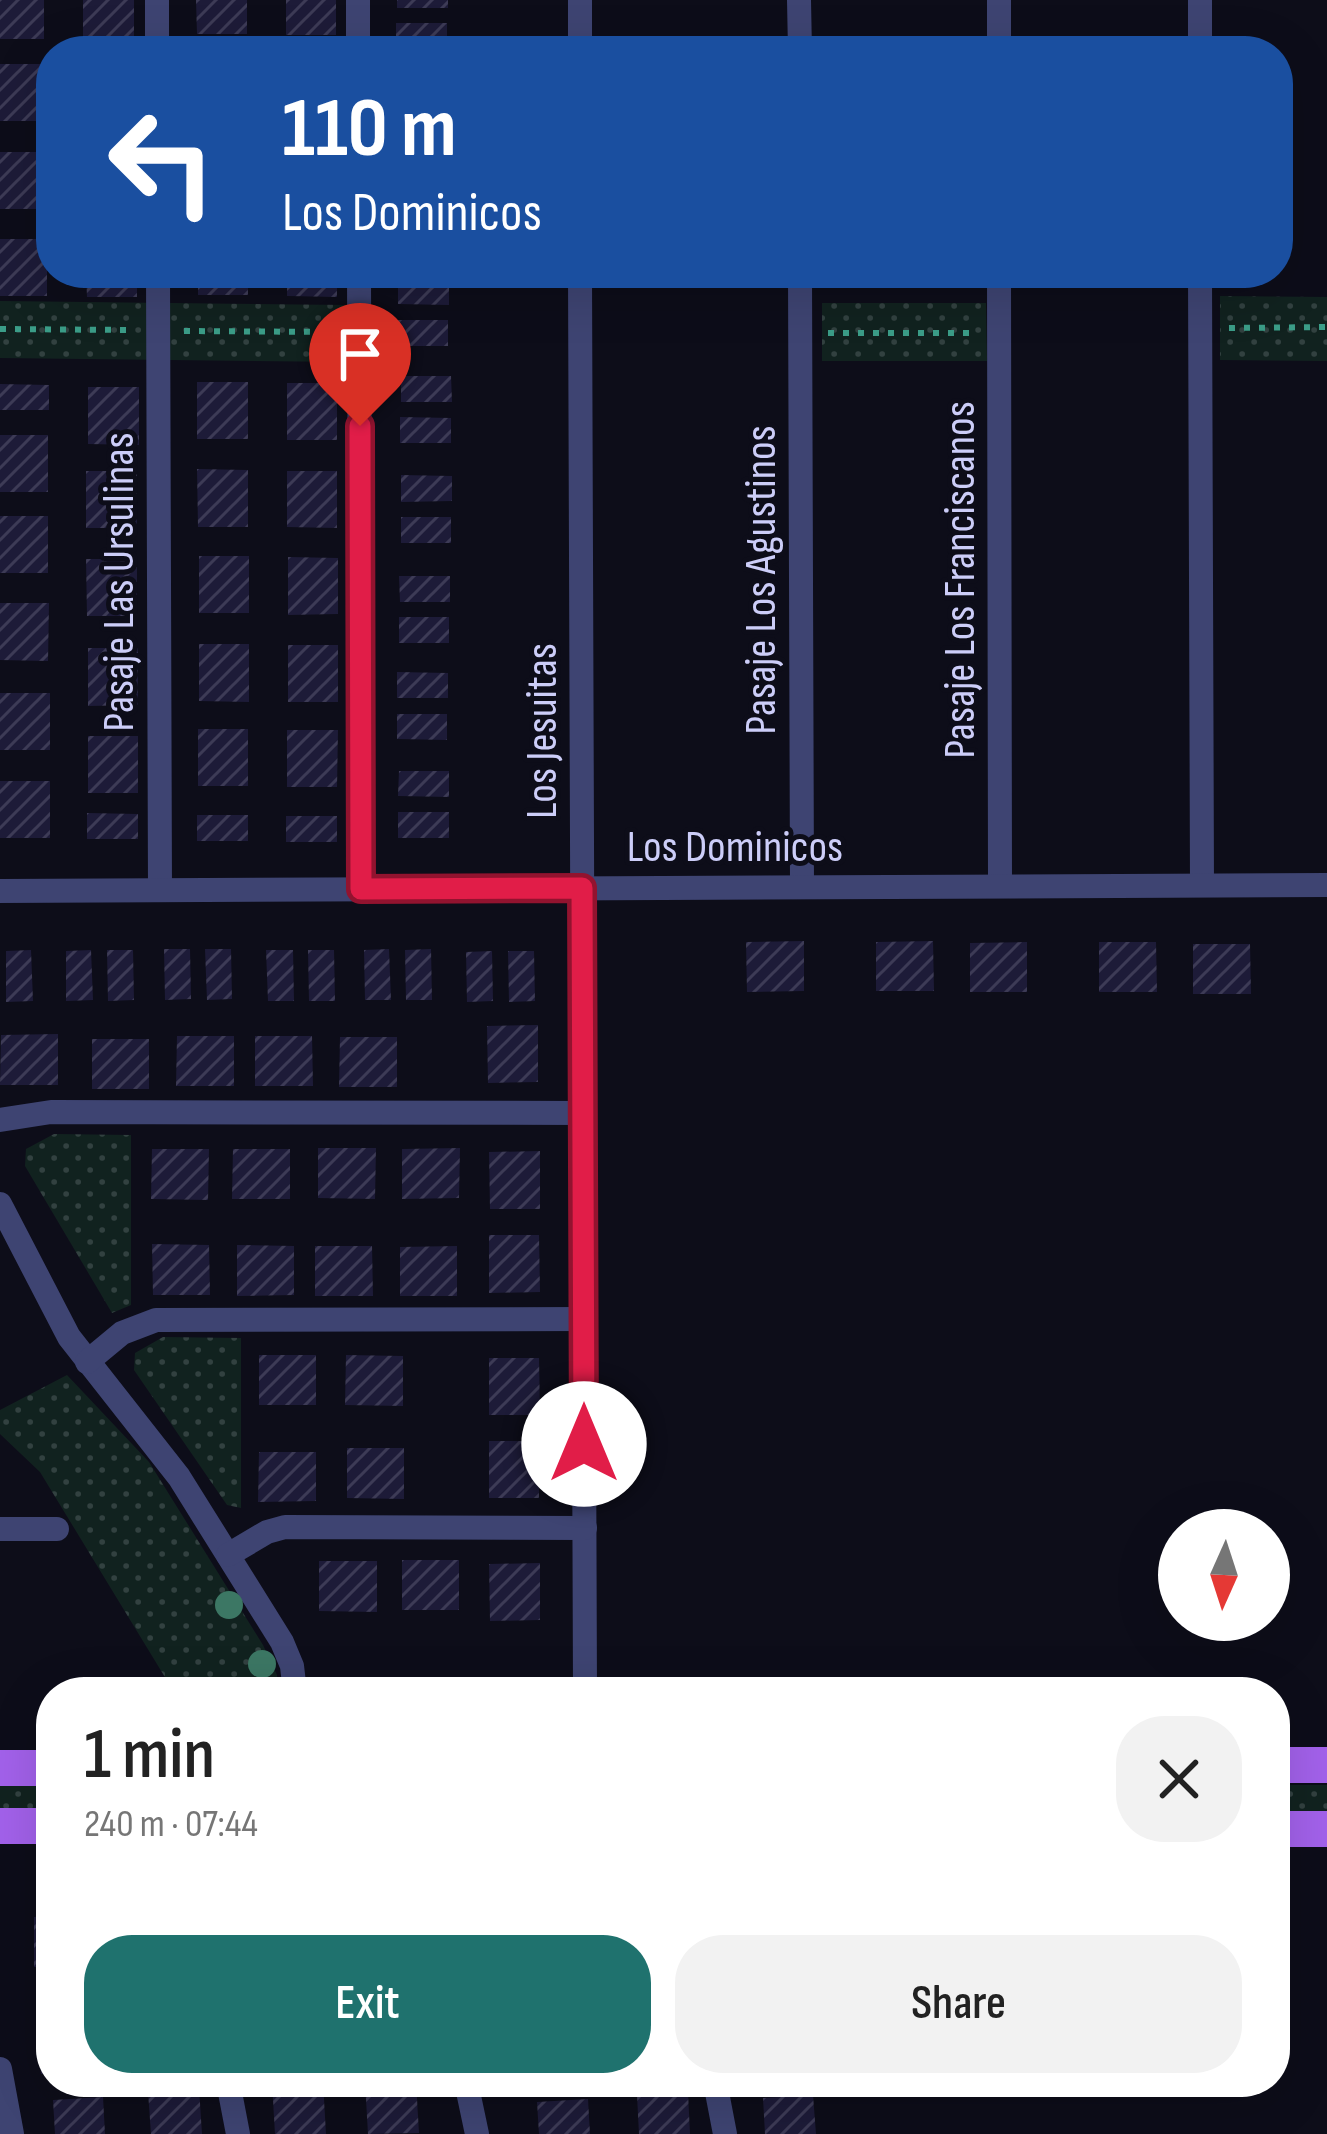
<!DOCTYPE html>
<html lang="en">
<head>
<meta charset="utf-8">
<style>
	body { margin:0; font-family:"Sofia Sans Condensed",sans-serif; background:#f2f2f2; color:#222; height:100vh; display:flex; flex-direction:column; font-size:45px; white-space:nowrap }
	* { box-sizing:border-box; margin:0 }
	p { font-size:39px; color:#767676 }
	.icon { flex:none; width:66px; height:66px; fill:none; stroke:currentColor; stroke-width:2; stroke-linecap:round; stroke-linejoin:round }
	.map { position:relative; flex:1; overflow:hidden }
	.details { position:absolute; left:36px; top:1677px; width:1254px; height:420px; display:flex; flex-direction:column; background:#fff; border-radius:48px; box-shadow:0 12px 48px #0002 }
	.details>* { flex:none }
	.guide { position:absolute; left:36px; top:36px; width:1257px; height:252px; border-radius:48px; box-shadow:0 12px 48px #0002; background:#1a4fa0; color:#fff; overflow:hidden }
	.needle { width:78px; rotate:183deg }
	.buttons { position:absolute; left:1158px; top:1509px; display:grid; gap:24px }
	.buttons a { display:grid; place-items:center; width:132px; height:132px; border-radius:50%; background:#fff; box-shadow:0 12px 48px #0002; font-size:60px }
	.pin { position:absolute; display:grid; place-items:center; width:102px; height:102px; color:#fff; margin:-123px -51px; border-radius:50% 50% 50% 0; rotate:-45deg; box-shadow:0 0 12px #0007 }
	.pin .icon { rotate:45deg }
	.me { position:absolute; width:132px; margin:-66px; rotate:0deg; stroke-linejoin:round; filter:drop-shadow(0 0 9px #0008) }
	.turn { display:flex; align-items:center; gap:42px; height:252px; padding:0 48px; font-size:54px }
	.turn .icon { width:156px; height:156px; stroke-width:2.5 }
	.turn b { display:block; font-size:84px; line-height:102px }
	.round { display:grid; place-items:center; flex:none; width:126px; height:126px; border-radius:48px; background:#f2f2f2 }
	.summary { display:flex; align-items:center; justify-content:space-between; height:204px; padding:0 48px }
	h1 { font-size:72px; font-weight:600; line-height:90px }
	.button { display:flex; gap:24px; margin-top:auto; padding:24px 48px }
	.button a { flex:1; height:138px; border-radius:48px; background:#1f726e; color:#fff; font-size:48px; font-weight:600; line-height:138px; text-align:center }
	.button a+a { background:#f2f2f2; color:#222 }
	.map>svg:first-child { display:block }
	.grass { fill:url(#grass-dots) }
	.building { fill:url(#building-hatch) }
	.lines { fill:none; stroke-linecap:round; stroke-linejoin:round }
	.path { stroke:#3b9d88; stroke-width:6; stroke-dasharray:6 9; stroke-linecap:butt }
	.street { stroke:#3e4472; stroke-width:24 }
	.primary { stroke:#a261ea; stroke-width:36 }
	.tree { fill:#3c7764 }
	.route-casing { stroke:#92132f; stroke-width:30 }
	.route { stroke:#e11d48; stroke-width:21 }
	.labels { text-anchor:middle; stroke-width:10; stroke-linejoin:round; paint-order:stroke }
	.street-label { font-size:45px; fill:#cccdf8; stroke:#0d0d19 }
</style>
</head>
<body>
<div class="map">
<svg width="1327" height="2134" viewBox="0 0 1327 2134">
	<defs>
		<pattern id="grass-dots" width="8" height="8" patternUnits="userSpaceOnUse" patternTransform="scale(3)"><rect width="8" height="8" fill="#11221f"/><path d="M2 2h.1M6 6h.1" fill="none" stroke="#324140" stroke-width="1.8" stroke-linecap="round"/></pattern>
		<pattern id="building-hatch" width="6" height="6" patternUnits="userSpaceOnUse" patternTransform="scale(3)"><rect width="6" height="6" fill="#1d1b38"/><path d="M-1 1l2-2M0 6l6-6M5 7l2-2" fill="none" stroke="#3d3b56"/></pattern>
	</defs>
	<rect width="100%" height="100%" fill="#0d0d19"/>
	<!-- grass -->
	<g class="grass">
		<polygon points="1220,296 1327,297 1327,361 1220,360"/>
		<polygon points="0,301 349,305 349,362 0,358"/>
		<polygon points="822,303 986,303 987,361 822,361"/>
		<polygon points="54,1134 131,1135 131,1305 112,1313 25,1166 26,1149"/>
		<polygon points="163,1337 241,1338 241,1508 227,1505 134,1370 135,1353"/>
		<polygon points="67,1375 149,1462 263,1645 277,1675 278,1692 174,1692 40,1472 0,1434 0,1410"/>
		<rect x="0" y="1785" width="51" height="36"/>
		<rect x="1275" y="1785" width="52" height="29"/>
	</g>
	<!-- building -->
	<g class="building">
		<rect x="0" y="0" width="44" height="39"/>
		<rect x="83" y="0" width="51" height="40"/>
		<polygon points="196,0 247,0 247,34 197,34"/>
		<rect x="286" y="0" width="50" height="35"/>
		<rect x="397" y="0" width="51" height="8"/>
		<rect x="396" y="23" width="51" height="26"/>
		<rect x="0" y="64" width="46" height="57"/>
		<rect x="0" y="152" width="46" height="57"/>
		<rect x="0" y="239" width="47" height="57"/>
		<polygon points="86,273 137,273 137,297 87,297"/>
		<rect x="198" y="273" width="50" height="22"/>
		<polygon points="287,273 337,273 337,297 287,296"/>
		<polygon points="398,279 449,279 449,305 398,304"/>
		<rect x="398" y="320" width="50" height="26"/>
		<polygon points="401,376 451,376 452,402 401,402"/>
		<rect x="197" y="382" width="51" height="57"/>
		<rect x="287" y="383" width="50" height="57"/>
		<polygon points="0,384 49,385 49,410 0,410"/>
		<polygon points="88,387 139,387 139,445 88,444"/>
		<polygon points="400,417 451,418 451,443 400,443"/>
		<rect x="0" y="435" width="48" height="57"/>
		<polygon points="197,469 248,470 248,527 198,527"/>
		<rect x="86" y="471" width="51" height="57"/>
		<polygon points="287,471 337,471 337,528 287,527"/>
		<polygon points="401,475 452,476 452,501 401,502"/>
		<rect x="0" y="516" width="48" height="57"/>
		<rect x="401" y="517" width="50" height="26"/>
		<rect x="199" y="556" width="50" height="57"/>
		<polygon points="288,557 338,558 338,614 288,615"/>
		<polygon points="86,559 137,559 137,616 87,616"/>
		<polygon points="399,576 450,576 450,602 400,602"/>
		<polygon points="0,603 49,603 48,661 0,660"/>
		<rect x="399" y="617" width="50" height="26"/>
		<polygon points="199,644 249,644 249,702 199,701"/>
		<rect x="288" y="645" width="50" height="57"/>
		<polygon points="88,648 138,648 138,705 88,706"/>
		<polygon points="397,672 448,673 448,698 397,698"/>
		<rect x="0" y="693" width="50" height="57"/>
		<polygon points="397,714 447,714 447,740 397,739"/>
		<rect x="198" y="729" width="50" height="57"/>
		<polygon points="287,730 338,730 337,787 287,787"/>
		<rect x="88" y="736" width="50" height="57"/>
		<polygon points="399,771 449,771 449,797 398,796"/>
		<rect x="0" y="781" width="50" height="57"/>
		<rect x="398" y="812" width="51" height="26"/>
		<polygon points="87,813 138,814 138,839 87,839"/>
		<rect x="197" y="815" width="51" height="26"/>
		<rect x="286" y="816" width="51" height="26"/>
		<polygon points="804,941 804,991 747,992 746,942"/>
		<polygon points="933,941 934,991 876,991 876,942"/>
		<polygon points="1027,942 1027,992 970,992 970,943"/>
		<polygon points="1099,942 1156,942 1157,992 1099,992"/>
		<polygon points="1193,944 1250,944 1251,994 1193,994"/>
		<polygon points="164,949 190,949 191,999 165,1000"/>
		<polygon points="205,949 231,949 232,999 207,1000"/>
		<polygon points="389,949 391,1000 365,1000 364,950"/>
		<polygon points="431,949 432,1000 406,1000 405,950"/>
		<polygon points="31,950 33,1001 6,1002 6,951"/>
		<polygon points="91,950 93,1000 66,1001 66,951"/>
		<polygon points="107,950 133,950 134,1000 108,1001"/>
		<polygon points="266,950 293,950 294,1001 268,1001"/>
		<polygon points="308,950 334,950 335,1001 309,1001"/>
		<polygon points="492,951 493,1001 467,1002 466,952"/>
		<polygon points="508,951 534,951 535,1001 509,1002"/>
		<polygon points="538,1025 538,1082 488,1083 487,1026"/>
		<polygon points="58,1034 58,1085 0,1085 1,1035"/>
		<polygon points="177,1036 234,1036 234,1086 176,1086"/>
		<polygon points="255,1036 312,1036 313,1086 255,1086"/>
		<polygon points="340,1037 397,1037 397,1087 339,1087"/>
		<rect x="92" y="1039" width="57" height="50"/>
		<polygon points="318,1148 376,1148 375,1199 318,1198"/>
		<polygon points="460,1148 459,1198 402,1199 402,1149"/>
		<polygon points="152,1149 209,1149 208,1200 151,1199"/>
		<polygon points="233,1149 290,1149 290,1199 232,1199"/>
		<polygon points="540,1151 540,1209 490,1209 489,1152"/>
		<polygon points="489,1235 539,1235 540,1292 489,1293"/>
		<polygon points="152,1244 209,1245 210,1295 153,1295"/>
		<polygon points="237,1245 294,1246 294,1295 237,1296"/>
		<polygon points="315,1246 372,1246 373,1296 315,1296"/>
		<polygon points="457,1246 457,1296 400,1296 400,1247"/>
		<rect x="259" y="1355" width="57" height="50"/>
		<polygon points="346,1355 403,1356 403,1406 345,1405"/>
		<polygon points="489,1358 539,1358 540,1415 489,1415"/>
		<rect x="489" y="1441" width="50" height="57"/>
		<polygon points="347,1448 404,1448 404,1499 347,1498"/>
		<polygon points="259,1452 316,1452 316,1501 258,1502"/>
		<rect x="402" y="1560" width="57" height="50"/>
		<polygon points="319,1561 377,1561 377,1612 319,1611"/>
		<polygon points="540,1563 540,1620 490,1621 489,1564"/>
		<polygon points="51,1916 51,1967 34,1967 34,1917"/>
		<polygon points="51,2017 51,2074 41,2074 37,2018"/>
		<polygon points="296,2082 323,2082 326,2134 275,2134 272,2083"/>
		<polygon points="365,2082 416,2082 419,2133 368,2134"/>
		<polygon points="199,2088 202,2134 151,2134 148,2092"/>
		<polygon points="688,2092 690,2134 639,2134 637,2095"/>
		<polygon points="813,2095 816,2134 765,2134 763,2098"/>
		<polygon points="103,2097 105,2134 55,2134 53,2100"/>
		<polygon points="588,2099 590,2134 539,2134 537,2102"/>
	</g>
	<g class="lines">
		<!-- path -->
		<g class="path">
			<polyline points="1229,328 1327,327"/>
			<polyline points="0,329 128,330"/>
			<polyline points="184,331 332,332"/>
			<polyline points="828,333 971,333"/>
		</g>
		<!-- street -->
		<g class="street">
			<polyline points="157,0 157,51"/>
			<polyline points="358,0 358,51"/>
			<polyline points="580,0 580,51"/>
			<polyline points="799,0 800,51"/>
			<polyline points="999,0 999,51"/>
			<polyline points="1200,0 1200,51"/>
			<polyline points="158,273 160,890"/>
			<polyline points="359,273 361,889"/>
			<polyline points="580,273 585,1692"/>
			<polyline points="800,273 802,887"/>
			<polyline points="999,273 1000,886"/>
			<polyline points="1200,273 1202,885"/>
			<polyline points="0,891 1327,885"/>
			<polyline points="0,1120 51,1112 583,1113"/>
			<polyline points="0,1204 69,1337 179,1477 282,1642 292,1666 295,1692"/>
			<polyline points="87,1362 122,1333 156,1320 584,1319"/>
			<polyline points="0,1529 57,1529"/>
			<polyline points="228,1555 267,1532 285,1527 585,1528"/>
			<polyline points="0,2069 12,2134"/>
			<polyline points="228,2082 238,2134"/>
			<polyline points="466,2082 477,2134"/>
			<polyline points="715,2082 725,2134"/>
		</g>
		<!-- primary -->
		<g class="primary">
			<polyline points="1275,1765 1327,1765"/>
			<polyline points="0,1768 51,1768"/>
			<polyline points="0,1826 51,1826"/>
			<polyline points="1275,1829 1327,1829"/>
		</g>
	</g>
	<!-- trees -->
	<g class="tree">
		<circle cx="229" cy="1605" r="14"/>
		<circle cx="262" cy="1664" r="14"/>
	</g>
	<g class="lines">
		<!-- route casing -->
		<g class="route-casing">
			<polyline id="route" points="360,426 361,889 582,888 584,1444"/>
		</g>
		<!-- route -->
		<use href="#route" class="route"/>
	</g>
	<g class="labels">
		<!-- street labels -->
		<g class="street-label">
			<text transform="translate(759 580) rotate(-90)" y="16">Pasaje Los Agustinos</text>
			<text transform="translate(958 580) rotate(-90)" y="16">Pasaje Los Franciscanos</text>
			<text transform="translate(117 582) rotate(-90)" y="16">Pasaje Las Ursulinas</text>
			<text transform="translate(540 731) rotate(-90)" y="16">Los Jesuitas</text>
			<text x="735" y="861">Los Dominicos</text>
		</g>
	</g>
</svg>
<div class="buttons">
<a><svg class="needle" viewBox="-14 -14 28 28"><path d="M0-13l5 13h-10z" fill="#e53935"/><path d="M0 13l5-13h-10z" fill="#767676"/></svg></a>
</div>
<div class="pin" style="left:360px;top:426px;background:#d93025"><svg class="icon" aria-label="arrive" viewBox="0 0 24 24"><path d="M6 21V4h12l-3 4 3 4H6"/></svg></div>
<svg class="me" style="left:584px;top:1444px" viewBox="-20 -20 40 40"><circle r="19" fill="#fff"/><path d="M0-13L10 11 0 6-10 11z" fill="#e11d48"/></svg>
<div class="guide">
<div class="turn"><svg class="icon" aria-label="left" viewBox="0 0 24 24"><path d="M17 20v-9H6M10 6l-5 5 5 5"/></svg><div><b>110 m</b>Los Dominicos</div></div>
</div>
<section class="details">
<div class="summary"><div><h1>1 min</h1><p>240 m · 07:44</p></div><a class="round"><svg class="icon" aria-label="close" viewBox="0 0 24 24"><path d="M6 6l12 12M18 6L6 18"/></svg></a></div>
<div class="button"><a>Exit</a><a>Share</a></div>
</section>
</div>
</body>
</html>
